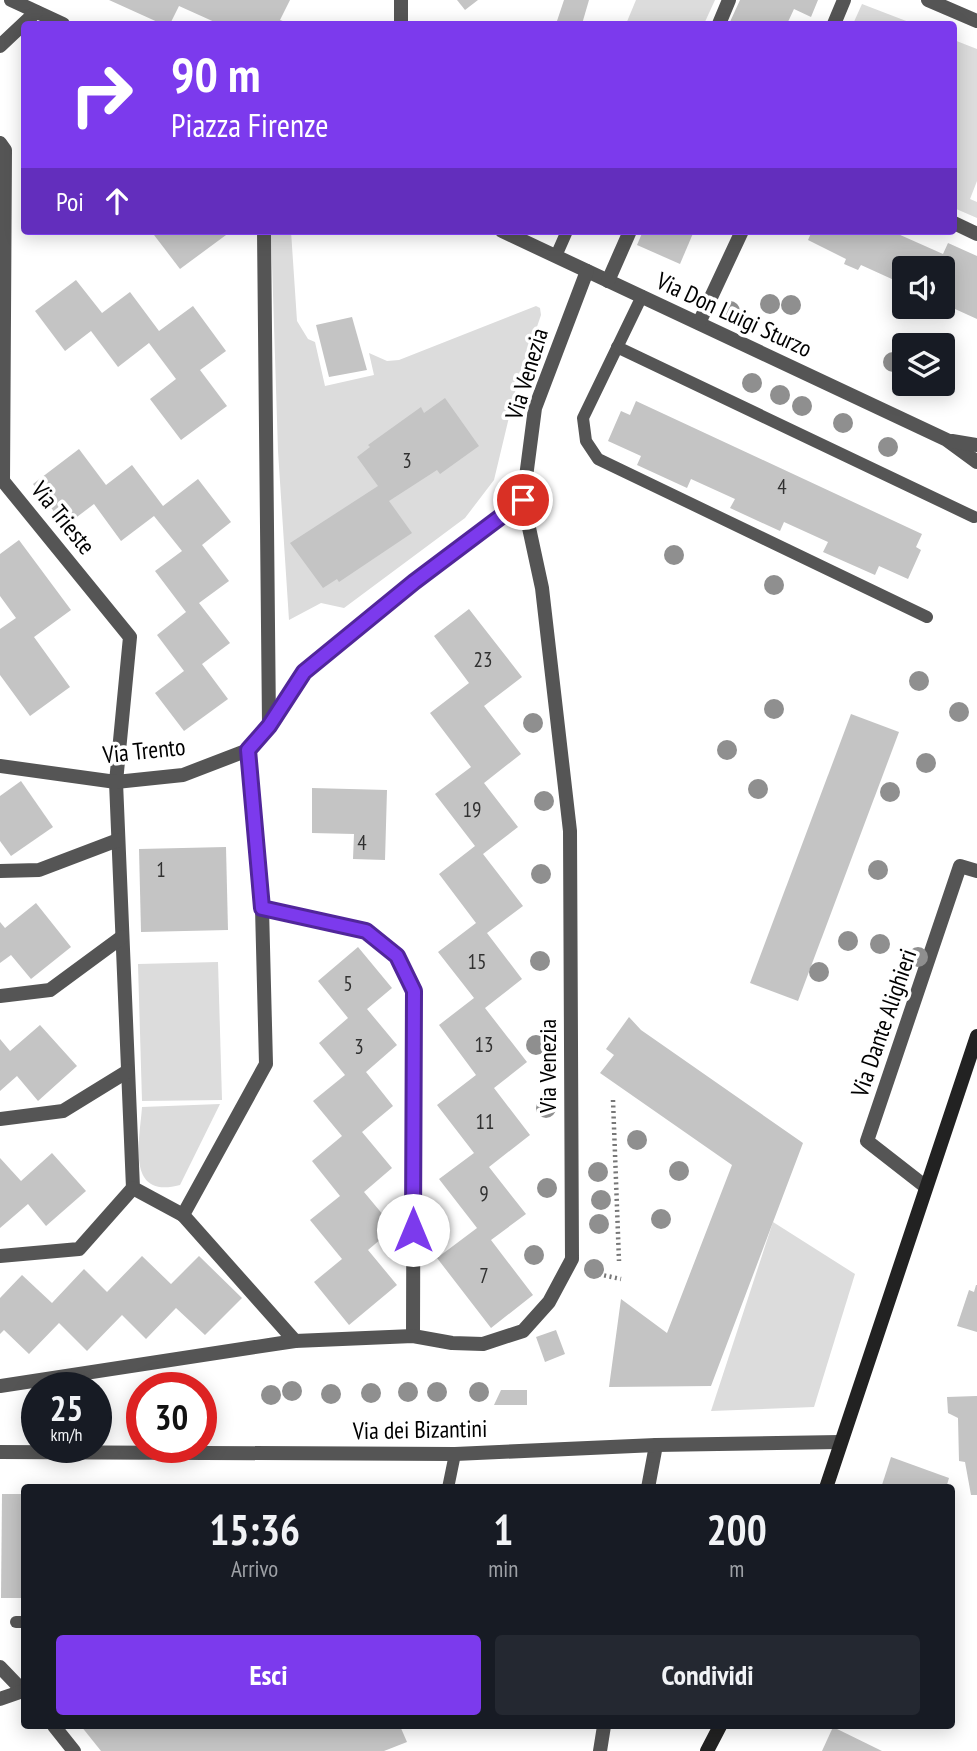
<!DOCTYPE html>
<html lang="it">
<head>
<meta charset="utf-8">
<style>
	body { margin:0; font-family:"PT Sans Narrow",sans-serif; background:#242831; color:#f1f3f6; height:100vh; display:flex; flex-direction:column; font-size:26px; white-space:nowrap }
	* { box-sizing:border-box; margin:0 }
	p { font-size:23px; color:#9ea1a6 }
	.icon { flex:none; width:38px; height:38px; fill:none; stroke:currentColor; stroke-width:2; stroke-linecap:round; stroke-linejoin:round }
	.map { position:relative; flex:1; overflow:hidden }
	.details { position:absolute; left:21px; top:1484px; width:934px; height:245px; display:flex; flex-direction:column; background:#171b24; border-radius:7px; box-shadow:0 4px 18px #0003 }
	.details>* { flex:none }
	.hud { position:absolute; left:21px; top:21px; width:936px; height:214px; border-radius:7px; box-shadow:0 4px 18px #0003; background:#7c3aed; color:#fff; overflow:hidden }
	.fabs { position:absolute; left:892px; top:256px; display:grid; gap:14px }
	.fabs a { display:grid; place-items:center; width:63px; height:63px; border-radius:7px; background:#171b24; box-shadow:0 4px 18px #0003; font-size:35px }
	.speed { position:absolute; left:21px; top:1372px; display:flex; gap:14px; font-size:35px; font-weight:700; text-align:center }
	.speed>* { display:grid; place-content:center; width:91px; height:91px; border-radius:50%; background:#171b24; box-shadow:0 4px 18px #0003; line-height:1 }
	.speed small { font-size:18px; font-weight:400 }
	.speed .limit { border:10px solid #d22; background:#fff; color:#111 }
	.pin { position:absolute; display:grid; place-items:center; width:60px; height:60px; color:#fff; margin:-30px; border:4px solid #fff; border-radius:50%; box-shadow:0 2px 7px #0007 }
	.me { position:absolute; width:77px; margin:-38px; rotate:0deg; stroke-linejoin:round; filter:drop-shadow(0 0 5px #0008) }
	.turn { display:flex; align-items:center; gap:24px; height:147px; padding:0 35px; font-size:32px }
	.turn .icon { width:91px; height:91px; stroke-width:2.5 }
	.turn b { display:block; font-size:49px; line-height:60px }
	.then { display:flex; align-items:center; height:66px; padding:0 35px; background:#0003; gap:14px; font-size:26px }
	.eta { display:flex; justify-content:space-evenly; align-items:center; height:119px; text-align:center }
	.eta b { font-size:42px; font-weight:700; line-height:49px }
	.button { display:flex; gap:14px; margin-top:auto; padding:14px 35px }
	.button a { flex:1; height:80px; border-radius:7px; background:#7c3aed; color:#fff; font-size:28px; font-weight:700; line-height:80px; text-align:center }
	.button a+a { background:#242831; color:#f1f3f6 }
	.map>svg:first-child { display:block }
	.green { fill:#dcdcdc }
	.building { fill:#c4c4c4 }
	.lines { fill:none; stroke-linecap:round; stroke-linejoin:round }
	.path { stroke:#777; stroke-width:4.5; stroke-dasharray:2 3.5; stroke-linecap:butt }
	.service { stroke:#555; stroke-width:12 }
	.minor { stroke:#555; stroke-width:14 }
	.tertiary { stroke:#555; stroke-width:14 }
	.secondary { stroke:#222; stroke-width:14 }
	.tree { fill:#8f8f8f }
	.route-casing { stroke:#51269a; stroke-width:18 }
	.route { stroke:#7c3aed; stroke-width:12 }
	.labels { text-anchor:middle; stroke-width:7; stroke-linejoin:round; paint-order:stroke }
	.number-label { font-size:21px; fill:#313131 }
	.street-label { font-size:24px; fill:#000; stroke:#fff }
</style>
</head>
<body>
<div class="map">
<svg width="977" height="1751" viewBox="0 0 977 1751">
	<rect width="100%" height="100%" fill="#fff"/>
	<!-- green -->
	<g class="green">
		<polygon points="636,0 715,0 704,24 626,24"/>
		<polygon points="862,4 914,24 853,24"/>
		<polygon points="954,40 977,49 977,181 970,199 977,202 977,218 954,208"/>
		<polygon points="271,231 291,231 297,321 308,339 315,342 325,386 374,375 369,353 387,361 399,360 536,306 540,308 541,315 516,388 494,480 465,518 344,608 321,603 289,620 278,451"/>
		<polygon points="218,962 222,1100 142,1101 138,964"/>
		<path d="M 220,1104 L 180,1185 C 125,1200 140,1139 142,1107 Z"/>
		<polygon points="773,1222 855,1274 814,1407 711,1411"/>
	</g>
	<!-- building -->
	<g class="building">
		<polygon points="109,0 290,0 280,20 291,24 219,24 179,6 170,24 162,24"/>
		<polygon points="457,0 478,0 465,10"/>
		<polygon points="564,0 589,0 582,24 556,24"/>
		<polygon points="740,0 818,0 811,17 794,9 787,24 729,24"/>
		<polygon points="151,231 223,231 226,235 180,269"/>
		<polygon points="643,231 694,231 680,264 637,245"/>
		<polygon points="812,231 899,231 898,234 943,254 948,243 977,256 977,319 955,309 952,315 937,309 943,306 943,268 905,268 905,285 861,265 858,270 844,264 846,259 808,240"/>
		<polygon points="76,280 102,313 130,292 159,331 193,306 226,351 200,370 227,406 181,440 150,399 176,379 149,343 118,367 91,331 65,351 35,311"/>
		<polygon points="352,317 367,370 329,377 316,325"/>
		<polygon points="445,398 479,446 440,474 437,470 389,501 412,533 339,582 337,579 323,588 290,543 378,486 357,457 370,447 368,445 421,407 424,413"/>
		<polygon points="636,401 922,534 916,547 921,550 908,579 879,566 875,575 823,552 828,542 784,522 780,531 730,508 735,499 691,479 687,488 637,465 641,456 608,441 621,411 630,415"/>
		<polygon points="79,449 106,485 132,465 163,506 198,479 231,522 202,545 229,581 199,603 230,643 202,664 228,699 184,731 155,693 184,671 157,635 186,612 155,571 182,551 154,516 121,541 94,504 65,526 33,484"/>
		<polygon points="19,540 71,610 34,637 70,687 30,716 0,675 0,629 16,618 0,596 0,554"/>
		<polygon points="469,609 522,677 484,706 521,754 484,783 518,827 483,854 523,906 487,933 522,979 485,1008 527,1062 494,1088 530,1135 489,1167 526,1214 491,1240 533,1295 491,1328 437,1258 477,1228 439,1179 474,1153 437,1105 476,1075 439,1025 474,998 438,952 476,923 439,874 475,846 435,794 471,767 430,713 469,683 434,636"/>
		<polygon points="851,714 899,732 798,1001 750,983"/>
		<polygon points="21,781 53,827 11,856 0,841 0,796"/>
		<polygon points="312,788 387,790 385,860 353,859 354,834 312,833"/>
		<polygon points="226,847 228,930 141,932 139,849"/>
		<polygon points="36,903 71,947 31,979 11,955 0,963 0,922 5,928"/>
		<polygon points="358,947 392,988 367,1009 397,1045 366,1072 393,1106 362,1132 392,1168 364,1192 394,1228 368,1250 397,1285 349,1325 314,1282 342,1259 310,1220 340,1196 312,1161 342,1136 313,1101 345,1075 319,1043 348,1018 318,981"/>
		<polygon points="629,1017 641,1030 803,1143 711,1386 609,1387 621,1299 667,1333 732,1165 600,1073 614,1055 606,1049"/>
		<polygon points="40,1025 77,1066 38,1101 17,1076 0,1091 0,1039 10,1051"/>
		<polygon points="52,1153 86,1191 46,1226 28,1204 0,1228 0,1158 21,1181"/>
		<polygon points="142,1256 171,1284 199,1256 242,1298 205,1335 176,1308 146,1339 122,1315 87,1351 59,1323 29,1354 4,1330 0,1334 0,1298 22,1275 52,1303 84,1269 107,1292"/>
		<polygon points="976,1285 977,1285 977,1332 957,1326 969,1290 974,1292"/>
		<polygon points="556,1330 565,1354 545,1362 536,1337"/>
		<polygon points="501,1390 527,1390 527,1405 494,1405"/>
		<polygon points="977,1396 977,1495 971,1495 965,1462 959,1461 958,1418 948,1413 947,1397"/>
		<polygon points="891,1457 949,1478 946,1488 881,1488"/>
		<polygon points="2,1494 24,1494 24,1598 1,1598"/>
		<polygon points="81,1726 400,1726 407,1742 384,1751 101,1751"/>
		<polygon points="833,1727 882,1751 822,1751"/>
	</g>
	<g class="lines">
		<!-- path -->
		<g class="path">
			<polyline points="613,1100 619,1261"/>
			<polyline points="588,1272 621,1279"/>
		</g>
		<!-- service -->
		<g class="service">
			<polyline points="556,256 567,231"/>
			<polyline points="642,296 583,418 586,441 598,459 927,617"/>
			<polyline points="617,347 974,517"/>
			<polyline points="448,1488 455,1454"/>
			<polyline points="16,1622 24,1622"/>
		</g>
		<!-- minor -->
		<g class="minor">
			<polyline points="11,0 63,24"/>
			<polyline points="928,0 977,21"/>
			<polyline points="401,24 401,0"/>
			<polyline points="719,24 729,0"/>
			<polyline points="834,24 844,0"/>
			<polyline points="0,46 36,12"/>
			<polyline points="0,143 5,150 3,481 130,637 116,782 133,1188 183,1215"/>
			<polyline points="954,223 977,234"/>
			<polyline points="264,231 269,724"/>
			<polyline points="502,231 947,440 977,462"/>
			<polyline points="608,281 630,231"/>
			<polyline points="699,323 742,231"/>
			<polyline points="952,441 977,445"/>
			<polyline points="0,766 116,782 183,775 248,750"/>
			<polyline points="0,871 39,870 118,840"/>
			<polyline points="262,908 366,931 397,956 414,991 413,1336"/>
			<polyline points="0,996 50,990 122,937"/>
			<polyline points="0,1119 63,1111 128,1071"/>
			<polyline points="926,1187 867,1141 960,866 977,871"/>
			<polyline points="0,1256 79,1249 133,1188"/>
			<polyline points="295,1341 183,1215 266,1064 262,908 248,750 269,726 304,672 414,582 523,500"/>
			<polyline points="0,1386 295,1341 413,1336 452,1343 483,1344 523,1331 549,1302 572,1259 570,831 542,588 523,500 535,408 587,271"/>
			<polyline points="648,1488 656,1445"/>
			<polyline points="0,1667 24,1692"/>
			<polyline points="0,1699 23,1691"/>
			<polyline points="54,1726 74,1751"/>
			<polyline points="600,1751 604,1726"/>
		</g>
		<!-- tertiary -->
		<polyline class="tertiary" points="0,1452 455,1454 656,1445 840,1442"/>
		<!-- secondary -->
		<g class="secondary">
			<polyline points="826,1488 977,1036"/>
			<polyline points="707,1751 720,1726"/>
		</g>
	</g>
	<!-- trees -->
	<g class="tree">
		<circle cx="770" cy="304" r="10"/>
		<circle cx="791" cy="305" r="10"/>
		<circle cx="730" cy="311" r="10"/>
		<circle cx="893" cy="362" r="10"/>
		<circle cx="752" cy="383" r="10"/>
		<circle cx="780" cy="395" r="10"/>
		<circle cx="802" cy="406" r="10"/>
		<circle cx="843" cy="423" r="10"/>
		<circle cx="888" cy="447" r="10"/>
		<circle cx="674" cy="555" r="10"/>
		<circle cx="774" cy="585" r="10"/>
		<circle cx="919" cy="681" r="10"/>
		<circle cx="774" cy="709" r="10"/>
		<circle cx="959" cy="712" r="10"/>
		<circle cx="533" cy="723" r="10"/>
		<circle cx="727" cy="750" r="10"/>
		<circle cx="926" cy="763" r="10"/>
		<circle cx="758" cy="789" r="10"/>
		<circle cx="890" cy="792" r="10"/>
		<circle cx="544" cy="801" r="10"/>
		<circle cx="878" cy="870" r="10"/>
		<circle cx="541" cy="874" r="10"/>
		<circle cx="848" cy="941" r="10"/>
		<circle cx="880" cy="944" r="10"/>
		<circle cx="918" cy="957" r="10"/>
		<circle cx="540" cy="961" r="10"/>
		<circle cx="819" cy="972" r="10"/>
		<circle cx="536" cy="1045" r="10"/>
		<circle cx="546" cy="1108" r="10"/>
		<circle cx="637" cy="1140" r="10"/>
		<circle cx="679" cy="1171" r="10"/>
		<circle cx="598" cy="1172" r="10"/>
		<circle cx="547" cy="1188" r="10"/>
		<circle cx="601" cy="1200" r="10"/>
		<circle cx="661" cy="1219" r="10"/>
		<circle cx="599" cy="1224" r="10"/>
		<circle cx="534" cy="1255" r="10"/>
		<circle cx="594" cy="1269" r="10"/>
		<circle cx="292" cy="1391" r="10"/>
		<circle cx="408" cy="1392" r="10"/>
		<circle cx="437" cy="1392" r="10"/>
		<circle cx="479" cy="1392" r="10"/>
		<circle cx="371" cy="1393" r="10"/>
		<circle cx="331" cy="1394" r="10"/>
		<circle cx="271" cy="1395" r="10"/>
	</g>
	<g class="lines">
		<!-- route casing -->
		<g class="route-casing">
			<polyline id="route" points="413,1230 414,991 397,956 366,931 262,908 248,750 269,726 304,672 414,582 523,500"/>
		</g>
		<!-- route -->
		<use href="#route" class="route"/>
	</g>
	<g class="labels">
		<!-- number labels -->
		<g class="number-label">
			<text x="407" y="468">3</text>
			<text x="782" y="494">4</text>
			<text x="483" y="667">23</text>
			<text x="472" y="817">19</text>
			<text x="362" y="850">4</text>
			<text x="161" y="877">1</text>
			<text x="477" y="969">15</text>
			<text x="348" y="991">5</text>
			<text x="484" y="1052">13</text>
			<text x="359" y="1054">3</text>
			<text x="485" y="1129">11</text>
			<text x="484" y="1201">9</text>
			<text x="484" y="1283">7</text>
		</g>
		<!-- street labels -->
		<g class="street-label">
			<text transform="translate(734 315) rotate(25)" y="8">Via Don Luigi Sturzo</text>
			<text transform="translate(527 374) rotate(-73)" y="8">Via Venezia</text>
			<text transform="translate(63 518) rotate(51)" y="8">Via Trieste</text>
			<text transform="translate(144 751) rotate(-6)" y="8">Via Trento</text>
			<text transform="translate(884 1023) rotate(-71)" y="8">Via Dante Alighieri</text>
			<text transform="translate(548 1066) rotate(-90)" y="8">Via Venezia</text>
			<text transform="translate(420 1430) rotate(-1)" y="8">Via dei Bizantini</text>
		</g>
	</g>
</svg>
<div class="fabs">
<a><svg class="icon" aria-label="sound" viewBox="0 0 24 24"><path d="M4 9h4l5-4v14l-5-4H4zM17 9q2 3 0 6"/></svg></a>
<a><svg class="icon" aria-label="layers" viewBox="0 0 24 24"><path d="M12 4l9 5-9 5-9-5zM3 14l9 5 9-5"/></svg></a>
</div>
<div class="speed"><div>25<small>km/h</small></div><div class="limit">30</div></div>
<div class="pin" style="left:523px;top:500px;background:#d93025"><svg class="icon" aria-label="arrive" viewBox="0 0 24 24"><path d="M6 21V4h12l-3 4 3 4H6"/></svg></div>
<svg class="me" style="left:413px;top:1230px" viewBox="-20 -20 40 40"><circle r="19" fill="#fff"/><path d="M0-13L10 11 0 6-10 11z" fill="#7c3aed"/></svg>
<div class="hud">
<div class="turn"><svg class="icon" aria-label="right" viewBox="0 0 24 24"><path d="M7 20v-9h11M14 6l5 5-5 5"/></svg><div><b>90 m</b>Piazza Firenze</div></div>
<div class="then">Poi<svg class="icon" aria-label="ahead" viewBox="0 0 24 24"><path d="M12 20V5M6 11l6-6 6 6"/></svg></div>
</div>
<section class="details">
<div class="eta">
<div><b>15:36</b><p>Arrivo</p></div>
<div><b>1</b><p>min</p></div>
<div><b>200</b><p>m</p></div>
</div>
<div class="button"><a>Esci</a><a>Condividi</a></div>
</section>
</div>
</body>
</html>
